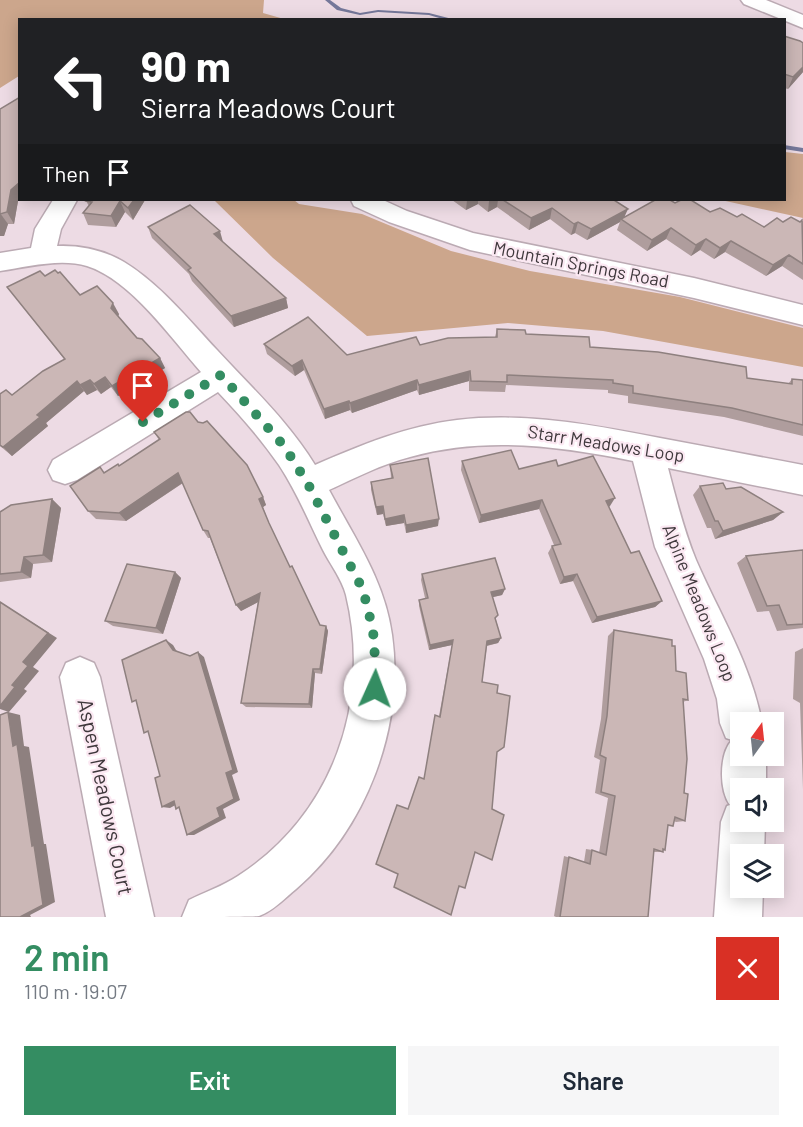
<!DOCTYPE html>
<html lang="en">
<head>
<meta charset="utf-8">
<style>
	body { margin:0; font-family:Barlow,sans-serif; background:#f6f6f7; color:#1f2937; height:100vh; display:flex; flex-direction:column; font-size:22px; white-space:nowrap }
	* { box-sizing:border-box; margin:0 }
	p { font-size:20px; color:#747a83 }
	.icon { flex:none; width:33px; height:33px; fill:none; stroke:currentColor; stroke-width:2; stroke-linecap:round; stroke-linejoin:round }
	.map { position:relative; height:917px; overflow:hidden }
	.side { display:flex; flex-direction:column; background:#fff; flex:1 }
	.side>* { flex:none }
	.top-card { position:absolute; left:18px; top:18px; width:768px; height:183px; border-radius:0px; box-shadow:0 3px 15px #0003; background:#202124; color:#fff; overflow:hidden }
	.needle { width:39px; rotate:15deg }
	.controls { position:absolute; left:730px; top:712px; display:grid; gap:12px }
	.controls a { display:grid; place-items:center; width:54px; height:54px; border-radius:0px; background:#fff; box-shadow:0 3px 15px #0003; font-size:30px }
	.pin { position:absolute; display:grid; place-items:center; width:51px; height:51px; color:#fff; margin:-62px -26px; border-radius:50% 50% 50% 0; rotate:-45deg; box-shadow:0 0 6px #0007 }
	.pin .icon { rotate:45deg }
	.me { position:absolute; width:66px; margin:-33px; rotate:2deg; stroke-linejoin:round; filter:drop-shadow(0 0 4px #0008) }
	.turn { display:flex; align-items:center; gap:21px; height:126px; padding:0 24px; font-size:27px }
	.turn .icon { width:78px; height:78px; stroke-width:2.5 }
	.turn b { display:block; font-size:42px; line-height:51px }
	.then { display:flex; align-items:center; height:57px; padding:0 24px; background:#0003; gap:12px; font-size:22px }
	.round { display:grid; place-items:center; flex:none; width:63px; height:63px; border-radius:0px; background:#f6f6f7 }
	.headline { display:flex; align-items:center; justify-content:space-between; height:102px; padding:0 24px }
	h1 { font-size:36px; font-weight:600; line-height:45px; color:#348d62 }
	.button { display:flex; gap:12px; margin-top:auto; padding:12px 24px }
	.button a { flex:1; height:69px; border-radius:0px; background:#348d62; color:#fff; font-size:24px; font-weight:600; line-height:69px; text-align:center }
	.button a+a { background:#f6f6f7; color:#1f2937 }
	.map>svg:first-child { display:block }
	.green { fill:#cca68c }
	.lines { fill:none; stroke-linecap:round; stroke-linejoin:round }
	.stream { fill:#75789a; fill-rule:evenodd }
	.minor-casing { stroke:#bbaab3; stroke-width:3 }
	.minor { fill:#fff; fill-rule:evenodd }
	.wall { fill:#af9d9d }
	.shaded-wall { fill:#8e807f }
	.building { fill:#cbb7b6; stroke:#8e807f; stroke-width:1.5 }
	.route { stroke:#348d62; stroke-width:10; stroke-dasharray:0 18 }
	.labels { text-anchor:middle; stroke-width:4.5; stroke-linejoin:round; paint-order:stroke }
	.street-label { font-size:18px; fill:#3f383c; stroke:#fbe8f2 }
	.near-street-label { font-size:21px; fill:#3f383c; stroke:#fbe8f2 }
</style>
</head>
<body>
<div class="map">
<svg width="803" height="917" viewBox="0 0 803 917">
	<rect width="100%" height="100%" fill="#eddbe4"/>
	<!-- green -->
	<g class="green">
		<polygon points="0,0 264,0 263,13 284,19 20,20 19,76 0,88"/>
		<polygon points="785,152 803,154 803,218 721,200 784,200"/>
		<polygon points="219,200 294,200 299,204 362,214 451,251 530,271 680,297 803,328 803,367 603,331 508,323 367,336 273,258 215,201"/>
	</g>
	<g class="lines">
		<!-- stream -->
		<g class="stream">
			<polygon points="325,0 330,0 341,8 360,13 378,10 429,13 456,20 446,20 429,15 378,12 360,15 337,10"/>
			<polygon points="784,145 803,148 803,152 784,149"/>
		</g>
		<!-- minor casing -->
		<g class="minor-casing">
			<g id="minor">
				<polygon points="741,0 766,0 803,15 803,28 744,4"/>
				<path d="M 53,200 L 77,200 L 61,229 L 57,246 C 80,245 104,250 124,262 C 160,284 188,319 217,350 C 251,387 288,421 315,465 C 361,445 407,426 457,420 C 526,412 593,425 660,438 C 708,447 755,456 803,465 L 803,495 L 668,468 C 676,499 684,531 696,560 C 720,615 751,664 762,723 L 741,723 L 741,756 L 766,756 L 766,789 L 741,789 L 741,822 L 765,822 L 764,855 L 741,855 L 741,888 L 763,888 L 762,917 L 714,917 L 721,822 L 727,806 L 730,805 C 719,790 719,754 732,740 L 726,738 L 720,723 L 717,699 L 704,659 L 655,547 L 633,461 C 559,446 484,436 410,457 C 382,464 355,478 329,490 C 354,537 385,581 392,635 C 405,727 366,829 296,889 C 285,898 273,911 259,916 C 247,917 198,917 182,917 L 189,900 C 205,892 223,886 238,876 C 333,815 372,702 346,595 C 342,579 330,564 323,550 C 309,522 297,492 279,465 C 261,439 240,415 218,392 L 77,480 L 65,484 L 53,480 L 48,470 L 53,460 L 201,372 C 171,338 131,280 87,266 C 60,258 27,267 0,271 L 0,253 L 31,248 L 35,229 Z"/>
				<polygon points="351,200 383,200 407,211 473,233 694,278 803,305 803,325 694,298 470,250 389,222 354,206"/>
				<polygon points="80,657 94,663 100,677 154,917 106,917 60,677 66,663"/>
			</g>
		</g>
		<!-- minor -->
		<use href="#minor" class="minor"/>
	</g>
	<!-- wall -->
	<g class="wall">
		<polygon points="784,36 803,72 788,89 784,88"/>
		<polygon points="0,109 20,200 18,201 14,224 8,224 4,236 0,236"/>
		<polygon points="87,200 145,200 133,220 125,212 116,227 88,225 83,213 89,206 86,201"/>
		<polygon points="452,200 614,200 625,217 675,203 737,217 764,227 783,222 800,222 803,221 803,280 782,266 766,276 725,252 714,259 700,250 691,256 666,239 647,251 617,230 620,222 587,240 575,233 571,235 550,219 529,230 497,207 488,212 478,204 466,210"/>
		<polygon points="148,227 223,242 286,298 288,308 234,327 192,281 189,274 152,238"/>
		<polygon points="45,276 119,314 118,316 137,338 160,358 165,368 118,396 111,387 101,394 97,390 87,395 84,391 46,423 48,426 12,456 0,446 0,394 12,395 64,359 7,287"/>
		<polygon points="497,329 747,378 788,384 792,379 803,380 803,436 724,417 628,403 628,396 608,393 608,390 506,385 505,392 469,391 469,381 419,395 417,390 352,413 350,410 325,419 304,370 295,376 267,354 264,344 347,355 495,337"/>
		<polygon points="154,432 263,497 266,505 263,507 270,526 290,567 320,625 326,626 328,631 322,674 315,673 312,708 246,707 241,703 258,602 241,611 236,605 210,538 208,538 203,530 183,483 126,521 96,519 88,511 105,472 119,466 159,440"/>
		<polygon points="462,461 519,469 558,466 610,506 609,507 631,553 662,601 655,607 592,623 573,581 560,584 548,553 552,546 554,545 539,509 479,523 461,470"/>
		<polygon points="390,465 438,526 406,533 404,523 386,526 383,514 377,515 371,490 371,482 391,478"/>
		<polygon points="700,486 726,489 783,512 773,520 715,539 711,528 707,528 693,495"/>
		<polygon points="52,499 61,508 52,562 33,564 31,578 0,582 0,512"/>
		<polygon points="803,550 803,628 777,631 769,611 757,612 737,563 746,556"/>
		<polygon points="175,572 181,578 163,634 113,626 105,621"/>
		<polygon points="422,574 505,589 502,595 493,597 496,620 501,638 498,643 487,646 482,682 497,693 497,753 475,853 459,886 398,874 408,809 424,779 439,716 452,645 429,650 419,606 419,600 425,598 421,580"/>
		<polygon points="614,630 672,646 676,671 688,700 683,702 685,821 676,822 674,821 673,826 667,826 663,852 654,852 648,917 556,917 554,916 564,856 584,862 586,849 592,850 599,853 608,798 595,793 600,760 594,757 601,719 608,636"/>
		<polygon points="803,648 803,789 800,703 793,699 795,652"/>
	</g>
	<!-- shaded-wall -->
	<g class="shaded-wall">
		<polygon points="803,67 803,72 788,89 793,77"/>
		<polygon points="20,182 20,200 18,201 14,224 7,212 11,190"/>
		<polygon points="134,200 145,200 133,220 128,208"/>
		<polygon points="467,200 478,200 478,204 466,210"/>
		<polygon points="492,200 498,200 497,207 488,212 489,201"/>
		<polygon points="120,201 125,212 116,227 111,216"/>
		<polygon points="552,208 550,219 529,230 531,218"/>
		<polygon points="628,209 623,220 621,219 620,222 587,240 591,229"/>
		<polygon points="0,213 8,224 4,236 0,236"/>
		<polygon points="578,222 575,233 571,235 574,224"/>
		<polygon points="671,228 666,239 647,251 652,240"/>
		<polygon points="220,231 223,242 214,234"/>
		<polygon points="706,239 700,250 691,256 696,245"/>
		<polygon points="731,241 725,252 714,259 720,248"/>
		<polygon points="789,255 782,266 766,276 773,265"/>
		<polygon points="286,298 288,308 234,327 231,316"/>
		<polygon points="113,303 119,314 117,319 111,308"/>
		<polygon points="160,358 165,368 118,396 112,386"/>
		<polygon points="302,360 304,370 295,376 292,366"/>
		<polygon points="470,371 469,381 419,395 419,385"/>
		<polygon points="105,377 111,387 101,394 94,384"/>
		<polygon points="90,380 97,390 87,395 80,385"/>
		<polygon points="417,380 417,390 352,413 350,403"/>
		<polygon points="77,381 84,391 46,423 48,426 12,456 3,447 37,415"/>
		<polygon points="349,401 350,410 325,419 324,409"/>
		<polygon points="178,473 184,482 126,521 119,513"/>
		<polygon points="263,497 266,505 263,507 259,499"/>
		<polygon points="615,498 610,506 601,509 606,501"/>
		<polygon points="52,499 61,508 52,562 43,555"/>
		<polygon points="542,500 539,509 479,523 481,515"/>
		<polygon points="383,506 383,514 377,515 376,507"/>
		<polygon points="783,512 773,520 715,539 723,531"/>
		<polygon points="404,515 404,523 386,526 385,519"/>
		<polygon points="439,519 438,526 406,533 406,525"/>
		<polygon points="24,557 33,564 31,578 21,572"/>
		<polygon points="175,572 181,578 163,634 156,628"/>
		<polygon points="577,574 573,581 560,584 564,577"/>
		<polygon points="505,589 502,595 489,598 491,592"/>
		<polygon points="260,593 264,599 241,611 236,605"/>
		<polygon points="662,601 655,607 592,623 597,617"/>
		<polygon points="0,602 57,638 33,667 39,671 24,689 27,691 9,712 0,709 0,706 12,685"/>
		<polygon points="326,626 328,631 322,674 320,669"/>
		<polygon points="501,638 498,643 485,646 487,641"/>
		<polygon points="166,640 173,645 179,655 173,650"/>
		<polygon points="453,640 452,645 429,650 430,645"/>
		<polygon points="198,652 204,657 238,772 232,775 240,800 223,809 226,818 194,835 187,835 217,808 226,773"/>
		<polygon points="313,669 315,673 312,708 309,704"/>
		<polygon points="8,712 20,715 24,746 29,747 44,844 46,844 55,902 30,915 31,917 20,917 32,846 13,746"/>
		<polygon points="174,801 181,802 170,808 162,807"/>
	</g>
	<!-- building -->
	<g class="building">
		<polygon points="784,36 800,41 803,43 803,67 793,77 784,74"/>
		<polygon points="20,97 20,182 11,190 7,212 0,214 0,109"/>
		<polygon points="87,200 134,200 128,208 120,201 111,216 83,213 92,202 86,201"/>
		<polygon points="503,200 614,200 628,209 591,229 578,222 574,224 552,208 531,218"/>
		<polygon points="655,200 670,200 675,203 681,200 691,200 710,212 720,208 737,217 742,214 764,227 777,218 783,222 791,217 800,222 802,220 803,264 789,255 773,265 731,241 720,248 706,239 696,245 671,228 652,240 621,219"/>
		<polygon points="190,205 220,231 214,234 286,298 231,316 188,270 191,268 148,227"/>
		<polygon points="55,270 58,273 60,272 80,295 97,286 113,303 111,308 137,338 142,339 160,358 112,386 105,377 94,384 90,380 80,385 77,381 37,415 40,417 3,447 0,445 0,394 6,390 12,395 43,371 65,359 7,287 40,271 45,276"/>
		<polygon points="308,317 347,355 416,337 420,345 448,338 497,337 497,329 525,330 526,334 589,337 590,347 658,352 746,367 747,378 792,384 792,379 803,380 803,425 732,408 633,393 633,386 613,383 613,380 507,375 507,382 471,381 470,371 419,385 417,380 350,403 349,401 324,409 302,360 292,366 264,344"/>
		<polygon points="186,412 190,412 198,422 203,423 207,421 247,465 263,497 259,499 269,523 290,567 292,566 320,625 326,626 320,669 313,669 309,704 241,703 260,593 236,605 208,531 203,530 178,473 119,513 88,511 70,486 100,467 104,473 118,464 119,466 160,439 154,432"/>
		<polygon points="511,450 519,469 556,460 558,466 593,456 615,498 606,501 631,553 639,551 662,601 597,617 577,574 564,577 552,546 561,544 542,500 481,515 462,461"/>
		<polygon points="428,458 439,519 406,525 404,515 385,519 383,506 376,507 371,482 393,478 390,465"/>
		<polygon points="723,483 726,489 741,487 783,512 723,531 718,521 715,521 700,486"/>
		<polygon points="52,499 43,555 24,557 21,572 0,574 0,512 11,505"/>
		<polygon points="803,550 803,624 787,625 779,605 767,606 746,556"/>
		<polygon points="495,558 505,589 491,592 498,615 495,618 501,638 487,641 482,682 498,685 497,693 510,696 504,747 497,752 492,809 504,815 492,860 475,852 465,888 459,886 451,915 394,887 398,874 376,864 397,805 408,809 419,777 424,779 435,715 440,717 453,640 430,645 419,600 428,598 422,574"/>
		<polygon points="127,564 175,572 156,628 105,621"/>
		<polygon points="0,602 48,633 23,662 28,666 12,685 15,687 0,706"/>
		<polygon points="614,630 672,640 672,646 675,646 676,671 686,673 688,700 683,699 687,759 684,793 688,794 685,821 675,817 673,826 668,825 665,850 663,849 663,852 654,849 648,917 560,917 569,857 590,864 592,850 606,855 615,796 601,792 606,758 600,755 607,716"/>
		<polygon points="166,640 173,650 190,656 198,652 233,770 226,773 234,799 217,808 220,817 187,835 179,807 176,809 174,801 162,807 155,778 160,776 148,731 144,733 136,700 132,702 122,660"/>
		<polygon points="8,712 13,746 17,744 32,846 34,845 43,905 20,917 0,917 0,715"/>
	</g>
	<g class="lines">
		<!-- route -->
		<polyline class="route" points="143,422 221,375 284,446 308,484 363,590 373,630 376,673 375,689"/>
	</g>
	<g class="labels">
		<!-- street labels -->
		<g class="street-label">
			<text transform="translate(581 265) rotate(11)" y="6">Mountain Springs Road</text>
			<text transform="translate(606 444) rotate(9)" y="6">Starr Meadows Loop</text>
			<text transform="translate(699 603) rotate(68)" y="6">Alpine Meadows Loop</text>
		</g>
		<!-- near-street labels -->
		<g class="near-street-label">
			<text transform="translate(105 797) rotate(78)" y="7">Aspen Meadows Court</text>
		</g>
	</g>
</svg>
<div class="controls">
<a><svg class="needle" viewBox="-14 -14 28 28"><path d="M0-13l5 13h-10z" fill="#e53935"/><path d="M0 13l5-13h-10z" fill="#747a83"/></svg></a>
<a><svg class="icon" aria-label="sound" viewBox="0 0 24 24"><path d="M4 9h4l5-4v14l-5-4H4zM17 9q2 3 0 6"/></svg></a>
<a><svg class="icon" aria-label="layers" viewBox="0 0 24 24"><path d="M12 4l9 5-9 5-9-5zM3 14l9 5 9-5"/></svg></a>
</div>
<div class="pin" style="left:143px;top:422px;background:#d93025"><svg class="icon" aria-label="arrive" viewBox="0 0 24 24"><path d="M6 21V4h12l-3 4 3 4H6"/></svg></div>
<svg class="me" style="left:375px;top:689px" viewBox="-20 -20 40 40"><circle r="19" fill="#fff"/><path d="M0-13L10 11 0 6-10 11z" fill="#348d62"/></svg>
<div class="top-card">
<div class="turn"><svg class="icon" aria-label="left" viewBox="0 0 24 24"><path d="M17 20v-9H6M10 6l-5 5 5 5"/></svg><div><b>90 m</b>Sierra Meadows Court</div></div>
<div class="then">Then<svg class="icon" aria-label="arrive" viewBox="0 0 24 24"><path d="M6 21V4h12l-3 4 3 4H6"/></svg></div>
</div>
</div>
<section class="side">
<div class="headline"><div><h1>2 min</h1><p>110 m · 19:07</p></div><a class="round" style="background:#d93025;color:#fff"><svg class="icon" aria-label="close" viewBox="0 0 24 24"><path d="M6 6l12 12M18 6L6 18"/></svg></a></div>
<div class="button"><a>Exit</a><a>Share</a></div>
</section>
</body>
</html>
